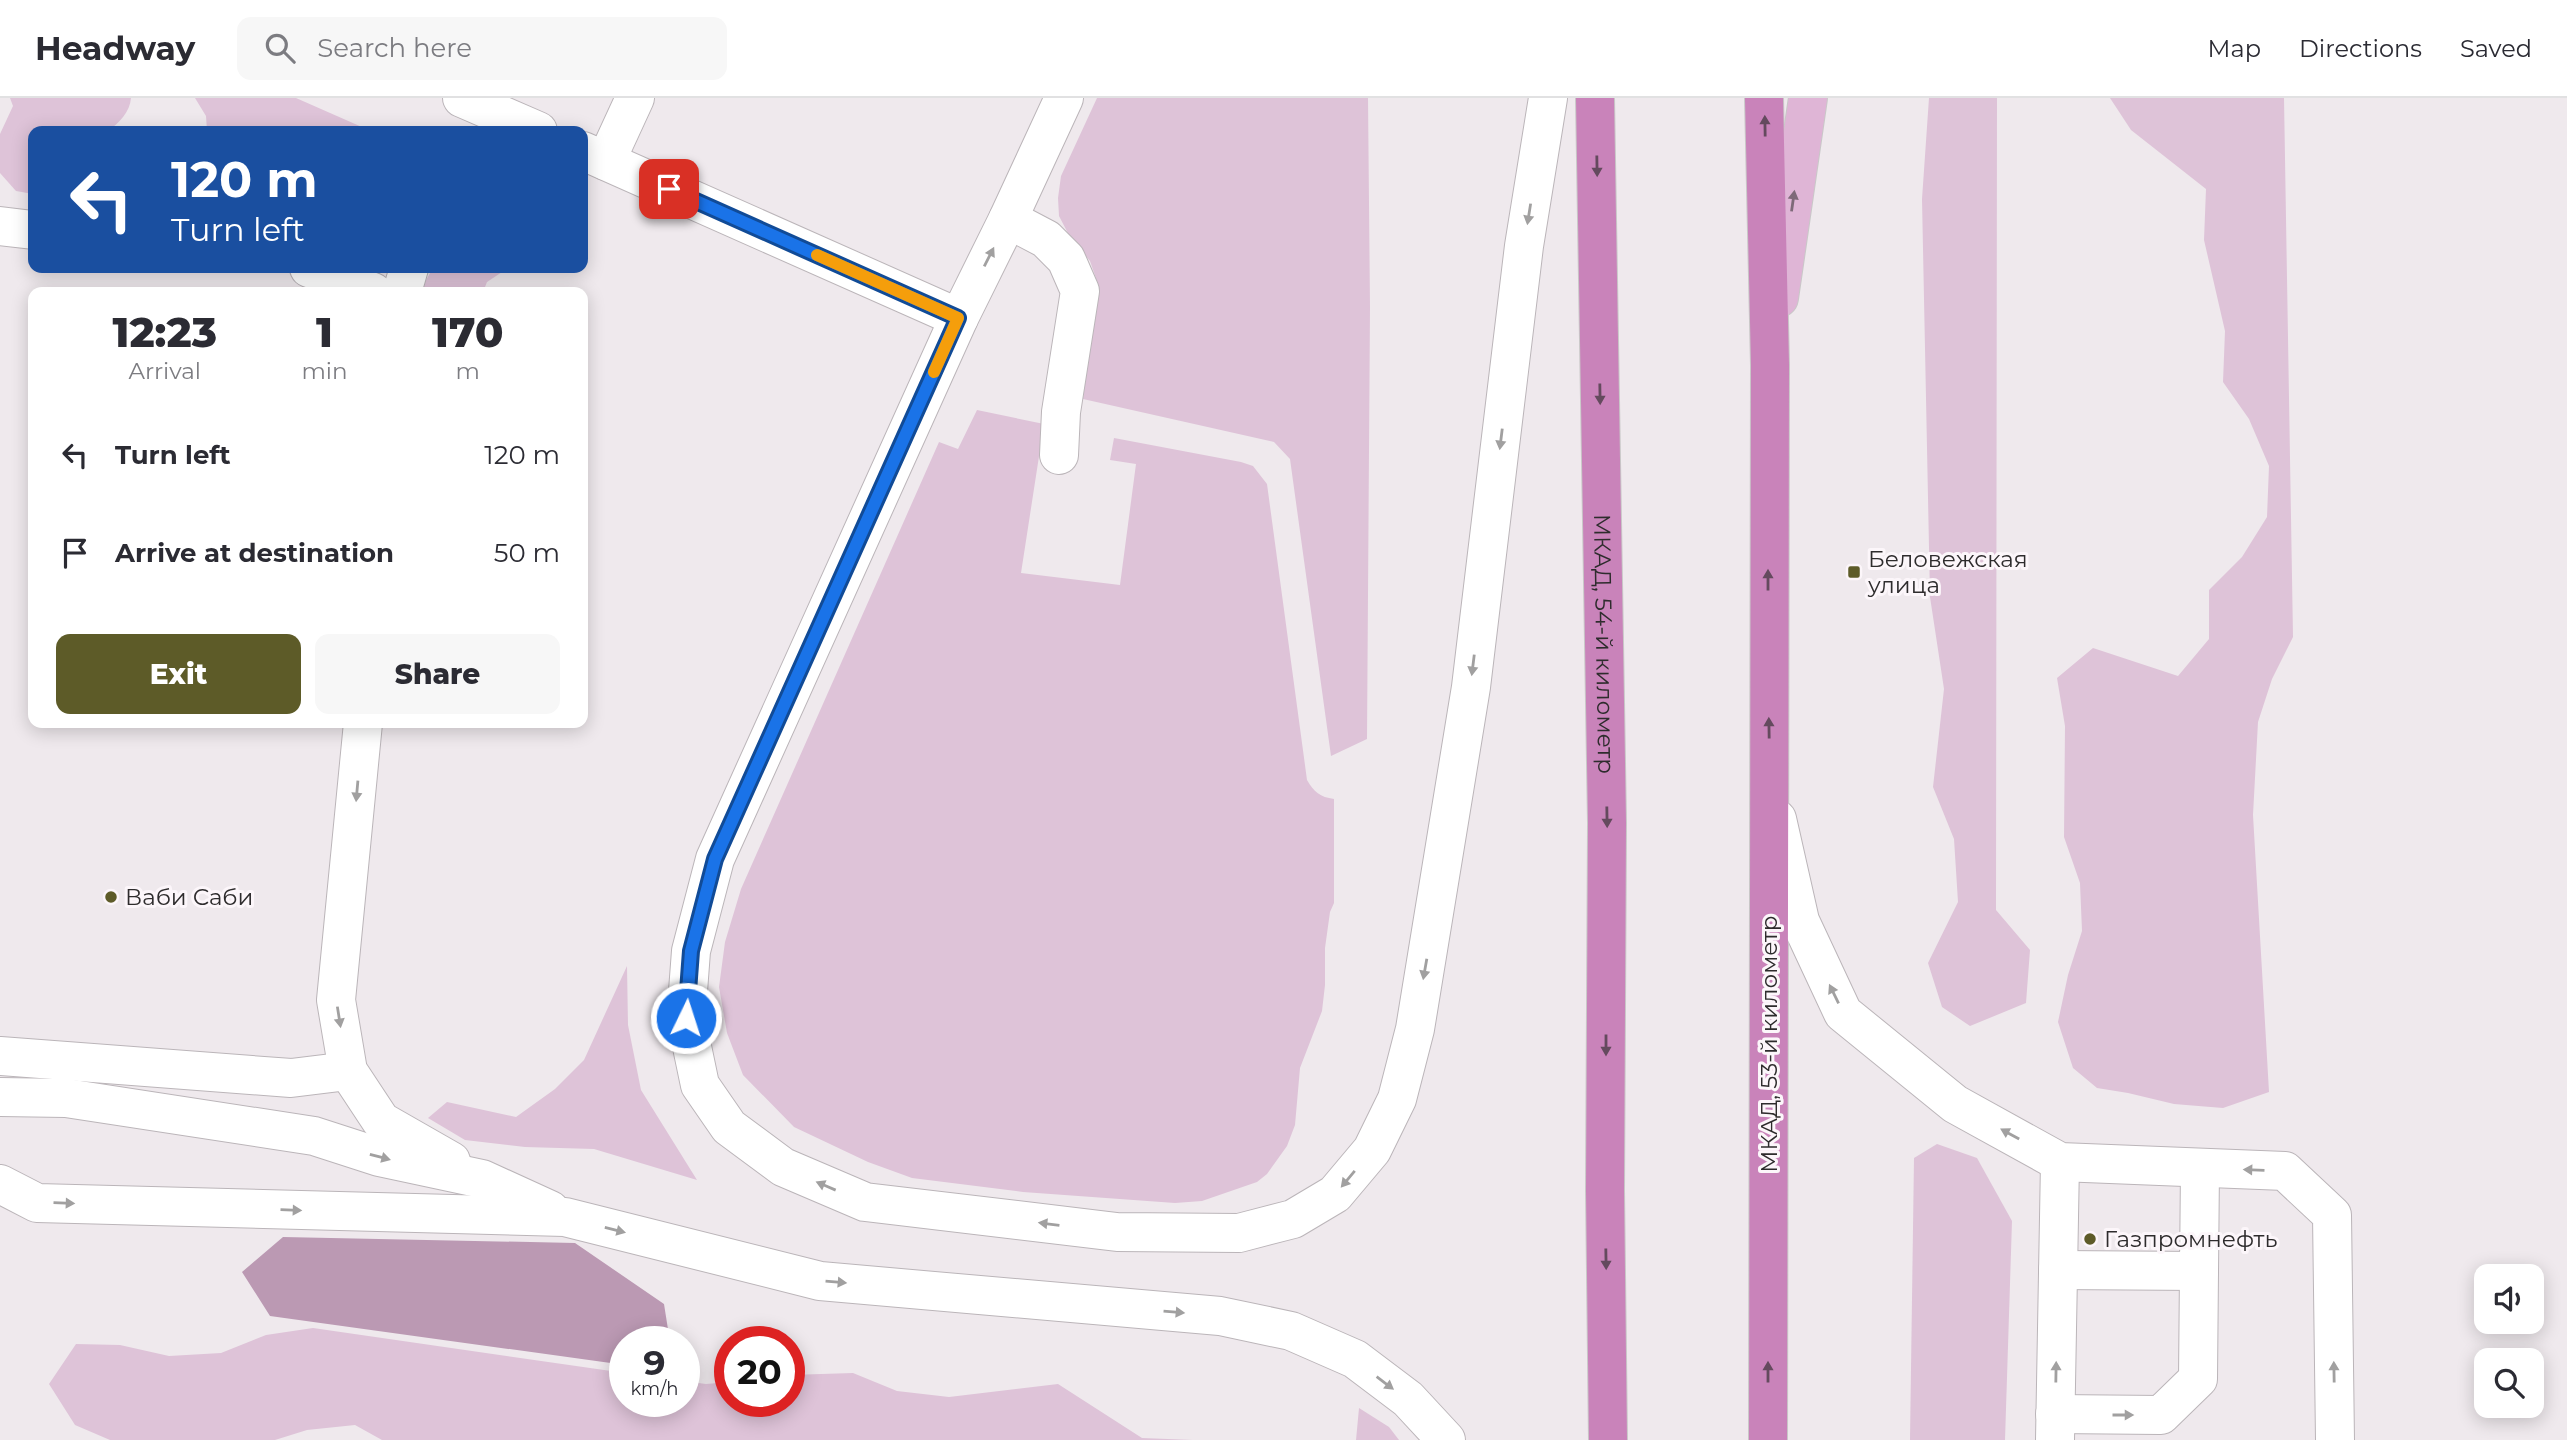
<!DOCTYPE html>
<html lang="en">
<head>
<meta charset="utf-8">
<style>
	body { margin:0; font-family:Montserrat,sans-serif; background:#f7f7f7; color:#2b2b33; height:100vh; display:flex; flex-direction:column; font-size:26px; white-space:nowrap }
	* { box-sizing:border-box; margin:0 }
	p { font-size:23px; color:#7c7c81 }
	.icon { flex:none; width:38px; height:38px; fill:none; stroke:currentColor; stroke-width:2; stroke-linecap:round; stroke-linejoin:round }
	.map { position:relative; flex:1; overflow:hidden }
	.details { position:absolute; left:28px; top:189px; width:560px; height:441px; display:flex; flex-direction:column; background:#fff; border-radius:14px; box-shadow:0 4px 18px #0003 }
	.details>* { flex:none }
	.top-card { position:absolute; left:28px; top:28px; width:560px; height:147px; border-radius:14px; box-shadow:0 4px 18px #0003; background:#1a4fa0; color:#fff; overflow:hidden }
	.controls { position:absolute; left:2474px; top:1166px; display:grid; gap:14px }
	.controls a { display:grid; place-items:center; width:70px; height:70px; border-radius:14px; background:#fff; box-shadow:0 4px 18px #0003; font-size:35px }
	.speed { position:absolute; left:609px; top:1228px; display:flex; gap:14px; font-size:35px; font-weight:700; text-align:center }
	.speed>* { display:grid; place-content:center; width:91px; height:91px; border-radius:50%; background:#fff; box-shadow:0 4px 18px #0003; line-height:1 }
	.speed small { font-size:18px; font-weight:400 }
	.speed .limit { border:10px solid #d22; background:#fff; color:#111 }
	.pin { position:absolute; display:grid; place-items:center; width:60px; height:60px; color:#fff; margin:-30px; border-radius:14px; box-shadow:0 4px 10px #0006 }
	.me { position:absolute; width:77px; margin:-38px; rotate:4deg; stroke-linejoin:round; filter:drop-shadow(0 0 5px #0008) }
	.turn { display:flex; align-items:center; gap:24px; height:147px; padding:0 28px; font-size:32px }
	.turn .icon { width:91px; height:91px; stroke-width:2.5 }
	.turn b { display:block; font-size:49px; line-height:60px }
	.eta { display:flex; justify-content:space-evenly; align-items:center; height:119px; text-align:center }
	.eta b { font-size:42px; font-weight:800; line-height:49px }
	.primary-button { display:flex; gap:14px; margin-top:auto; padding:14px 28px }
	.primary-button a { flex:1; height:80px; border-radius:14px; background:#5d5b28; color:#fff; font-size:28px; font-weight:800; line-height:80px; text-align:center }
	.primary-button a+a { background:#f7f7f7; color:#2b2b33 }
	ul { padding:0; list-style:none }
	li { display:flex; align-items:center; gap:21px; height:98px; padding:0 28px }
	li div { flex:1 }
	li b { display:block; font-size:26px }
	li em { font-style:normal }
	header { display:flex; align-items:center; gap:42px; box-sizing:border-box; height:98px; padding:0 35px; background:#fff; border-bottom:2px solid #e1e1e2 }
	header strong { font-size:33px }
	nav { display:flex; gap:38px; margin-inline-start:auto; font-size:24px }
	.search { width:490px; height:63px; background:#f7f7f7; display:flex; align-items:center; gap:18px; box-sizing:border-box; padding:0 24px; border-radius:14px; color:#7c7c81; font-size:26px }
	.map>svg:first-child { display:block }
	.green { fill:#dec3d8 }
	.water { fill:#bb99b3 }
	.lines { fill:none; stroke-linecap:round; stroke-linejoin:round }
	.minor-casing { stroke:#bbb5b9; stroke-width:40 }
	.major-casing { stroke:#c9c8c8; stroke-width:40 }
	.highway-casing { stroke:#c9c8c8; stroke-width:40 }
	.minor { stroke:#fff; stroke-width:38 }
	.major { stroke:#dfb5d6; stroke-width:38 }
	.highway { stroke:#c983ba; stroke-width:38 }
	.oneway { fill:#644a5e }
	.oneway2 { fill:#7e6a79 }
	.oneway3 { fill:#a1a0a0 }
	.route-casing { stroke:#114b97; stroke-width:18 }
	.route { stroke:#1a73e8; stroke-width:12 }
	.slow { stroke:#f59e0b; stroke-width:12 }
	.poi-dot { fill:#5d5b28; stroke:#fcf6fa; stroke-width:2.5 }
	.labels { text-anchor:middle; stroke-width:6; stroke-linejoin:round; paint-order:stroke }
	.poi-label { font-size:23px; fill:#2e2c2d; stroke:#fcf6fa; text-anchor:start }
	.street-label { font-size:23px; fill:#2e2c2d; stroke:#fcf6fa }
</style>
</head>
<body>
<header>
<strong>Headway</strong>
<div class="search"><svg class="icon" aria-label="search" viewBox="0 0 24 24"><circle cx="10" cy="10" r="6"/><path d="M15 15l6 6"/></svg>Search here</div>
<nav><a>Map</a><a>Directions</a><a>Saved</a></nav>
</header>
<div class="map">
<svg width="2567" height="1342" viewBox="0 0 2567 1342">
	<rect width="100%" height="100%" fill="#efe9ed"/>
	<!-- green -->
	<g class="green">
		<path d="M 10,0 L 131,0 C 130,14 119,25 108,33 L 33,33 L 33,96 L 16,93 L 0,75 L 0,36 L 13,8 Z"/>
		<polygon points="195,0 296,0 371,33 207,33 206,18"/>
		<polygon points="1097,0 1368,0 1370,209 1367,641 1331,658 1290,361 1274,344 1083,301 1098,186 1090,163 1071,141 1059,118 1058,100 1061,78"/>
		<polygon points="1929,0 1997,0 1996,812 2030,852 2026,905 1970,928 1942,909 1928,865 1958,804 1954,741 1933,689 1944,591 1930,499 1922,101"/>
		<polygon points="2110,0 2284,0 2293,539 2272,581 2258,624 2253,717 2269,994 2223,1010 2174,1006 2128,995 2097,990 2073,970 2058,924 2068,877 2082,833 2080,785 2064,739 2065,628 2057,580 2093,550 2178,578 2209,541 2209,492 2242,459 2267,419 2269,368 2249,321 2223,284 2225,233 2204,142 2206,91 2131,32"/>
		<polygon points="433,170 508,170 487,184 483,194 419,194"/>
		<path d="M 977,312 L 1044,326 L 1021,475 L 1120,487 L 1136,366 L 1110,362 L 1114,340 L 1241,364 L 1253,368 L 1267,386 L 1307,682 C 1314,694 1320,699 1334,701 L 1334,805 L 1330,814 L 1325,850 L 1325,887 L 1322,913 L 1300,970 L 1295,1027 L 1287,1048 L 1267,1076 L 1257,1084 L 1202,1103 L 1175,1105 L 1023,1094 L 912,1080 L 868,1064 L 794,1029 L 743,977 L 727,935 L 719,889 L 725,844 L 741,791 L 939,344 L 958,351 Z"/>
		<polygon points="627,868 628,927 641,992 697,1082 594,1051 525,1049 465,1042 428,1020 447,1004 516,1019 555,991 584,962"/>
		<polygon points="1937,1046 1977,1060 2012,1123 2005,1342 1910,1342 1914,1060"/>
		<polygon points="313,1230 625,1275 625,1304 684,1304 684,1283 706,1286 730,1284 730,1304 789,1304 789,1277 853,1275 897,1293 949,1299 1058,1286 1142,1340 1193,1342 382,1342 355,1327 307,1332 275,1342 110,1342 75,1327 49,1286 76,1246 120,1247 169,1258 221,1255 266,1237"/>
		<polygon points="1359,1310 1389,1329 1399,1342 1356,1342"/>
	</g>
	<!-- water -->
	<polygon class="water" points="283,1139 575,1145 664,1206 670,1244 625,1244 625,1267 270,1218 242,1174"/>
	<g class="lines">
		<!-- minor casing -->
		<g class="minor-casing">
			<g id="minor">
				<polyline points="462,0 538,33"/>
				<polyline points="1064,0 1008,121 959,220 715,761 691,853 686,920 700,987 729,1029 783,1069 865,1104 1117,1134 1239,1135 1293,1121 1335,1096 1372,1052 1397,1001 1415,931 1471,589 1524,148 1548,0"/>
				<polyline points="583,53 959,220"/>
				<polyline points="606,63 635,0"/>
				<polyline points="1008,121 1046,141 1066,161 1080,193 1061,314 1059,357"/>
				<polyline points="0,128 33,132"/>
				<polyline points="309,170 373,194"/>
				<polyline points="402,194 409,170"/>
				<polyline points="363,625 336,902 348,973 381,1023 451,1063"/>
				<polyline points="1777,721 1800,823 1843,915 1955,1006 2060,1064 2285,1073 2332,1117 2335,1342"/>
				<polyline points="0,958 291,980 348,973"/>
				<polyline points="0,999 66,1000 314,1038 379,1059 482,1081 550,1112"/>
				<polyline points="0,1086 37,1105 565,1119 820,1183 1220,1218 1291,1233 1355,1261 1408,1301 1446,1342"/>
				<polyline points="2058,1172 2199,1173 2200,1070"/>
				<polyline points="2055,1316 2161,1317 2198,1281 2199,1173"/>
				<polyline points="2055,1342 2060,1064"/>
			</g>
		</g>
		<!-- major casing -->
		<g class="major-casing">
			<polyline id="major" points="1779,200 1808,0"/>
		</g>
		<!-- highway casing -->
		<g class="highway-casing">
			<g id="highway">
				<path id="s1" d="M 1595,0 L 1607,725 L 1605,1092 L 1608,1342"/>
				<polyline points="1764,0 1770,267 1768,1342"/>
			</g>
		</g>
		<!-- minor -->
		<use href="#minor" class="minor"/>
		<!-- major -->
		<use href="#major" class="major"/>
		<!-- highway -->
		<use href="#highway" class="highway"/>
	</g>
	<!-- one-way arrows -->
	<defs><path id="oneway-solid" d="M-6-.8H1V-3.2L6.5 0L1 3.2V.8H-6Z" transform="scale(1.75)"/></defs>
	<g class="oneway">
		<use href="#oneway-solid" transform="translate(1765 28) rotate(-91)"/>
		<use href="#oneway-solid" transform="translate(1597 68) rotate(89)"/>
		<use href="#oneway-solid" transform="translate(1600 296) rotate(89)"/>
		<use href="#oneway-solid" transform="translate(1768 482) rotate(-90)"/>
		<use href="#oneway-solid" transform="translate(1769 630) rotate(-91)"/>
		<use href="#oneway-solid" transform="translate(1607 719) rotate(89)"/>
		<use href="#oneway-solid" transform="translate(1606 947) rotate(90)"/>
		<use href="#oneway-solid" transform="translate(1606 1161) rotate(89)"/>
		<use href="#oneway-solid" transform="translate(1768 1274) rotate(-90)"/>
	</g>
	<use class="oneway2" href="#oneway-solid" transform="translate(1793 103) rotate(-82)"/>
	<g class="oneway3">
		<use href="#oneway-solid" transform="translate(1529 116) rotate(99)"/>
		<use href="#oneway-solid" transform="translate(989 159) rotate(-63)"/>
		<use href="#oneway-solid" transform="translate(1501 341) rotate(97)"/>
		<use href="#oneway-solid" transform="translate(1473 567) rotate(97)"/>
		<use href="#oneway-solid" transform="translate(357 693) rotate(95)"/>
		<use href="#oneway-solid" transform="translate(1425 871) rotate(100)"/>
		<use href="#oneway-solid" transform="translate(1834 896) rotate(-116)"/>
		<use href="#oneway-solid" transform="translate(339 919) rotate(81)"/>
		<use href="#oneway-solid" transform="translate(2010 1036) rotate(-151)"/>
		<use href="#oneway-solid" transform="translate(380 1059) rotate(15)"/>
		<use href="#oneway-solid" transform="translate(2254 1072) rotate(-178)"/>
		<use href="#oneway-solid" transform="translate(1348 1081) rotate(130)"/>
		<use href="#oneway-solid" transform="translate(826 1088) rotate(-157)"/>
		<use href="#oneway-solid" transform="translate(64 1105) rotate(2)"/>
		<use href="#oneway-solid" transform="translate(291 1112) rotate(2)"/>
		<use href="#oneway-solid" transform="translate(1049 1126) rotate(-173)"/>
		<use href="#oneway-solid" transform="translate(615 1132) rotate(14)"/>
		<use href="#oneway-solid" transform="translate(836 1184) rotate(5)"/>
		<use href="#oneway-solid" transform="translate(1174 1214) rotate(5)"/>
		<use href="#oneway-solid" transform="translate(2056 1274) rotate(-89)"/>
		<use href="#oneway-solid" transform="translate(2334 1274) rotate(-91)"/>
		<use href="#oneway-solid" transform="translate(1385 1285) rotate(37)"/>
		<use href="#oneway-solid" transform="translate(2123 1317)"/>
	</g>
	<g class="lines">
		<!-- route casing -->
		<g class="route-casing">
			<polyline id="route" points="669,91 958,220 715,761 691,853 686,920"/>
		</g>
		<!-- route -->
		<use href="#route" class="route"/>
		<!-- slow -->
		<polyline class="slow" points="817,157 958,220 934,274"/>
	</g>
	<!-- markers -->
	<g class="poi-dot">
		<rect x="1847" y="467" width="14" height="14" rx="3.5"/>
		<circle cx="111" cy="799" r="7"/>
		<circle cx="2090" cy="1141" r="7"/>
	</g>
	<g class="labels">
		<!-- poi labels -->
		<g class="poi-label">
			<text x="1868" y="469">Беловежская<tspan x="1868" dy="26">улица</tspan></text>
			<text x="125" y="807">Ваби Саби</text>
			<text x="2104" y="1149">Газпромнефть</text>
		</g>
		<!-- street labels -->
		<g class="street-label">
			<text dy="8" stroke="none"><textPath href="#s1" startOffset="546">МКАД, 54-й километр</textPath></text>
			<text transform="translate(1769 946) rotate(-90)" y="8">МКАД, 53-й километр</text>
		</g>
	</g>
</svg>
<div class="controls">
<a><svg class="icon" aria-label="sound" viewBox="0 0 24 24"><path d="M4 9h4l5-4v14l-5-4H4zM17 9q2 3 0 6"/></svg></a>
<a><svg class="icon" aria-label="search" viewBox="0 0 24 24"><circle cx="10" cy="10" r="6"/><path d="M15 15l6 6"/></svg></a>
</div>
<div class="speed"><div>9<small>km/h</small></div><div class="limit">20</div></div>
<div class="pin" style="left:669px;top:91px;background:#d93025"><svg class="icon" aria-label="arrive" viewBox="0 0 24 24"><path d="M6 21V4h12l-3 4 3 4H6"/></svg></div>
<svg class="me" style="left:686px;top:920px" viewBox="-20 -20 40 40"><circle r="17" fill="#1a73e8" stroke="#fff" stroke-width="3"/><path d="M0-11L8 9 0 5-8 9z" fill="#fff"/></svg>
<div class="top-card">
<div class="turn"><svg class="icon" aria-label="left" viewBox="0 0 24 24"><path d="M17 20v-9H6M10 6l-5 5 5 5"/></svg><div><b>120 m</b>Turn left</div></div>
</div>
<section class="details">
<div class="eta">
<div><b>12:23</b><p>Arrival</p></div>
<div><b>1</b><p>min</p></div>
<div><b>170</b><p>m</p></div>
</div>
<ul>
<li><svg class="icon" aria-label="left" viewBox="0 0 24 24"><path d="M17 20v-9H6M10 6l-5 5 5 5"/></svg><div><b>Turn left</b></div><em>120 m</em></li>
<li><svg class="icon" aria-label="arrive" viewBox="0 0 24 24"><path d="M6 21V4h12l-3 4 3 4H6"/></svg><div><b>Arrive at destination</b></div><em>50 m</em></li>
</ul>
<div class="primary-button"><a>Exit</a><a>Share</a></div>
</section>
</div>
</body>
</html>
